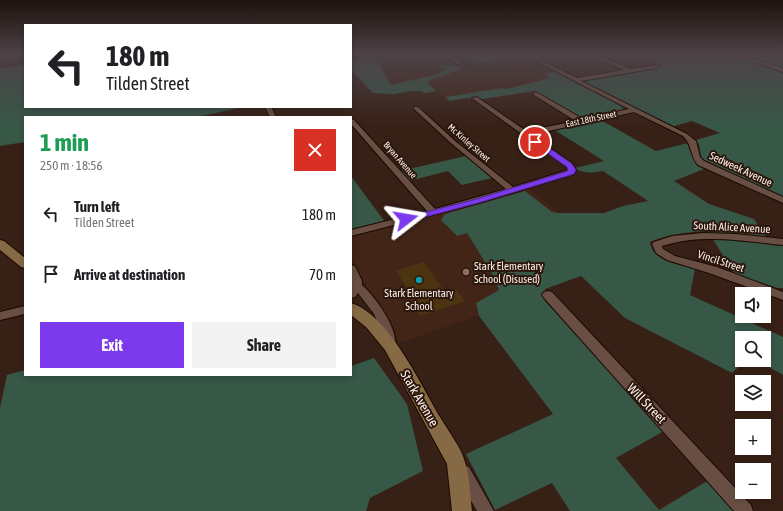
<!DOCTYPE html>
<html lang="en">
<head>
<meta charset="utf-8">
<style>
	body { margin:0; font-family:"Asap Condensed",sans-serif; background:#f2f2f2; color:#202124; height:100vh; display:flex; flex-direction:column; font-size:15px; white-space:nowrap }
	* { box-sizing:border-box; margin:0 }
	p { font-size:13px; color:#757577 }
	.icon { flex:none; width:22px; height:22px; fill:none; stroke:currentColor; stroke-width:2; stroke-linecap:round; stroke-linejoin:round }
	.map { position:relative; flex:1; overflow:hidden }
	.details { position:absolute; left:24px; top:116px; width:328px; height:260px; display:flex; flex-direction:column; background:#fff; border-radius:0px; box-shadow:0 2px 6px #0003 }
	.details>* { flex:none }
	.banner { position:absolute; left:24px; top:24px; width:328px; height:84px; border-radius:0px; box-shadow:0 2px 6px #0003; background:#fff; color:#202124; overflow:hidden }
	.fabs { position:absolute; left:735px; top:287px; display:grid; gap:8px }
	.fabs a { display:grid; place-items:center; width:36px; height:36px; border-radius:0px; background:#fff; box-shadow:0 2px 6px #0003; font-size:20px }
	.pin { position:absolute; display:grid; place-items:center; width:34px; height:34px; color:#fff; margin:-17px; border:2px solid #fff; border-radius:50%; box-shadow:0 1px 4px #0007 }
	.me { position:absolute; width:44px; margin:-22px; rotate:76deg; stroke-linejoin:round; filter:drop-shadow(0 0 3px #0008) }
	.turn { display:flex; align-items:center; gap:14px; height:84px; padding:0 16px; font-size:18px }
	.turn .icon { width:52px; height:52px; stroke-width:2.5 }
	.turn b { display:block; font-size:28px; line-height:34px }
	.round { display:grid; place-items:center; flex:none; width:42px; height:42px; border-radius:0px; background:#f2f2f2 }
	.head { display:flex; align-items:center; justify-content:space-between; height:68px; padding:0 16px }
	h1 { font-size:24px; font-weight:700; line-height:30px; color:#1e9e55 }
	.primary-button { display:flex; gap:8px; margin-top:auto; padding:8px 16px }
	.primary-button a { flex:1; height:46px; border-radius:0px; background:#7c3aed; color:#fff; font-size:16px; font-weight:700; line-height:46px; text-align:center }
	.primary-button a+a { background:#f2f2f2; color:#202124 }
	ul { padding:0; list-style:none }
	li { display:flex; align-items:center; gap:12px; height:60px; padding:0 16px }
	li div { flex:1 }
	li b { display:block; font-size:15px }
	li em { font-style:normal }
	.map>svg:first-child { display:block }
	.built { fill:#422517 }
	.green { fill:#375747 }
	.building { fill:#4b340f }
	.lines { fill:none; stroke-linecap:round; stroke-linejoin:round }
	.street-casing { stroke:#1d0902; stroke-width:2 }
	.secondary-casing { stroke:#1d0902; stroke-width:2 }
	.highway-casing { stroke:#1d0902; stroke-width:2 }
	.street { fill:#694f43; fill-rule:evenodd }
	.secondary { fill:#866a46; fill-rule:evenodd }
	.highway { fill:#cbaa4c; fill-rule:evenodd }
	.route { fill:#7c3aed; stroke:#51269a }
	.education-dot { fill:#8d6e63; stroke:#2c170c; stroke-width:1.5 }
	.culture-dot { fill:#0f9aa8; stroke:#2c170c; stroke-width:1.5 }
	.labels { text-anchor:middle; stroke-width:4; stroke-linejoin:round; paint-order:stroke }
	.far-street-label { font-size:9px; fill:#fdf0ea; stroke:#2c170c }
	.street-label { font-size:11px; fill:#fdf0ea; stroke:#2c170c }
	.poi-label { font-size:11px; fill:#fdf0ea; stroke:#2c170c; text-anchor:start }
	.near-street-label { font-size:13px; fill:#fdf0ea; stroke:#2c170c }
</style>
</head>
<body>
<div class="map">
<svg width="783" height="511" viewBox="0 0 783 511">
	<rect width="100%" height="100%" fill="#372016"/>
	<!-- built -->
	<g class="built">
		<polygon points="370,54 441,54 447,59 444,62 445,64 438,65 445,70 435,75 390,85 380,65"/>
		<polygon points="524,58 530,61 533,61 556,72 546,74 550,78 507,89 502,88 445,97 427,83 430,80 460,70 459,67 468,67 474,63"/>
		<polygon points="528,188 614,258 533,287 540,294 400,343 373,296 366,286 351,258 351,236"/>
	</g>
	<!-- green -->
	<g class="green">
		<path d="M 364,54 L 371,54 L 380,65 L 390,85 L 435,75 L 445,70 L 438,65 C 446,64 451,67 459,67 L 460,70 L 430,80 L 427,83 L 437,91 L 425,93 L 421,91 L 411,91 L 394,94 L 373,93 L 351,70 L 351,61 L 357,61 Z"/>
		<polygon points="450,54 557,54 562,56 530,61 524,58 474,63"/>
		<path d="M 609,54 L 729,54 L 783,71 L 783,198 L 721,171 L 702,160 L 699,145 L 696,140 L 720,133 L 692,121 L 671,127 L 583,83 L 582,81 L 584,80 L 662,65 C 644,53 628,61 609,54 Z"/>
		<polygon points="735,54 771,54 783,59 783,69"/>
		<polygon points="25,65 25,107 243,107 197,117 25,117 25,142 0,146 0,69"/>
		<polygon points="556,72 621,105 623,108 622,111 582,118 534,91 483,99 467,98 450,101 445,97 502,88 507,89 550,78 545,74"/>
		<path d="M 599,119 L 656,151 L 688,143 C 690,155 694,161 704,169 L 674,181 L 709,204 L 754,219 L 772,245 L 783,246 L 783,288 L 778,288 L 734,274 L 708,231 C 688,232 669,234 650,242 C 653,262 678,264 695,269 L 690,295 L 783,337 L 783,375 L 757,360 L 764,360 L 764,338 L 742,338 L 742,360 L 746,360 L 732,373 L 625,318 L 581,276 L 545,289 L 545,301 L 664,431 L 616,458 L 659,510 L 709,480 L 735,511 L 570,511 L 552,483 L 495,510 L 466,454 L 553,414 L 479,316 L 476,303 L 499,290 L 493,275 L 467,233 L 457,236 L 441,220 L 445,214 L 525,191 L 552,212 L 558,213 L 604,213 L 623,206 L 648,201 L 603,171 C 593,173 584,174 575,168 L 604,161 L 553,129 Z"/>
		<polygon points="466,156 492,178 462,185 448,171 409,181 400,171"/>
		<polygon points="351,176 385,222 351,230"/>
		<polygon points="374,358 407,404 423,471 370,498 366,511 0,511 0,408 7,375 25,370 25,375 351,375 351,366"/>
	</g>
	<!-- building -->
	<polygon class="building" points="424,262 445,292 456,289 465,301 420,316 411,301 414,301 396,270"/>
	<g class="lines">
		<!-- street casing -->
		<g class="street-casing">
			<g id="street">
				<polygon points="444,54 450,54 463,63 458,64"/>
				<path d="M 589,54 L 595,54 L 630,69 L 659,65 L 660,66 L 657,68 L 581,81 L 687,134 L 696,141 L 700,157 L 704,161 L 783,197 L 783,203 L 698,165 C 690,156 692,144 683,136 L 634,112 L 531,135 L 572,163 L 576,170 L 574,174 L 479,203 L 351,236 L 351,230 L 427,211 L 351,124 L 351,119 L 354,120 L 435,209 L 506,189 L 451,143 L 414,109 L 414,107 L 418,107 L 455,141 L 513,187 L 568,170 L 566,166 L 472,98 L 477,97 L 526,131 L 576,121 L 534,95 L 534,93 L 536,92 L 583,119 L 629,109 L 536,61 L 540,60 L 577,78 L 624,70 Z"/>
				<polygon points="730,54 738,54 783,68 783,72"/>
				<polygon points="265,107 271,107 276,117 270,117"/>
				<path d="M 703,233 L 735,234 L 783,239 L 783,245 C 743,241 702,233 662,246 L 663,249 L 675,256 L 717,267 L 783,292 L 783,300 L 709,273 L 667,260 L 656,253 L 652,244 L 654,242 L 672,236 Z"/>
				<path d="M 351,265 L 355,266 L 362,281 L 362,285 C 374,295 402,333 394,349 L 390,350 L 386,349 L 380,328 L 374,314 L 358,293 L 355,297 L 351,298 Z"/>
				<polygon points="548,291 552,292 751,505 753,511 734,511 544,298 542,295 544,292"/>
				<polygon points="25,306 25,314 0,320 0,312"/>
				<polygon points="463,465 469,467 494,511 477,511 455,473 457,467"/>
			</g>
		</g>
		<!-- secondary casing -->
		<g class="secondary-casing">
			<g id="secondary">
				<polygon points="0,240 4,241 25,258 25,268 21,267 0,250"/>
				<path d="M 351,303 C 388,314 421,385 440,417 C 448,431 461,447 465,462 C 470,478 470,495 472,511 L 452,511 L 447,464 L 385,350 L 366,327 L 351,315 Z"/>
			</g>
		</g>
		<!-- highway casing -->
		<g class="highway-casing">
			<polygon id="highway" points="775,54 783,54 783,58"/>
		</g>
		<!-- street -->
		<use href="#street" class="street"/>
		<!-- secondary -->
		<use href="#secondary" class="secondary"/>
		<!-- highway -->
		<use href="#highway" class="highway"/>
	</g>
	<!-- sky -->
	<linearGradient id="sky" x2="0" y2="1"><stop stop-color="#1e120c"/><stop offset="0.43" stop-color="#4d4247"/><stop offset="1" stop-color="#4d4247" stop-opacity="0"/></linearGradient>
	<rect width="783" height="126" fill="url(#sky)"/>
	<!-- route -->
	<polygon class="route" points="533,140 538,140 572,164 576,170 574,174 478,203 406,222 402,219 403,218 473,200 568,171 567,167 533,143"/>
	<!-- markers -->
	<circle class="education-dot" cx="466" cy="272" r="4"/>
	<circle class="culture-dot" cx="419" cy="280" r="4"/>
	<g class="labels">
		<!-- far-street labels -->
		<g class="far-street-label">
			<text transform="translate(591 119) rotate(-12)" y="3">East 18th Street</text>
			<text transform="translate(469 143) rotate(41)" y="3">Mc Kinley Street</text>
			<text transform="translate(400 160) rotate(49)" y="3">Bryan Avenue</text>
		</g>
		<!-- street labels -->
		<g class="street-label">
			<text transform="translate(741 169) rotate(25)" y="4">Sedweek Avenue</text>
			<text transform="translate(732 227) rotate(3)" y="4">South Alice Avenue</text>
			<text transform="translate(721 261) rotate(18)" y="4">Vincil Street</text>
		</g>
		<!-- poi labels -->
		<g class="poi-label">
			<text x="474" y="270">Stark Elementary<tspan x="474" dy="13">School (Disused)</tspan></text>
			<text x="419" y="297" text-anchor="middle">Stark Elementary<tspan x="419" dy="13">School</tspan></text>
		</g>
		<!-- near-street labels -->
		<g class="near-street-label">
			<text transform="translate(420 398) rotate(60)" y="5">Stark Avenue</text>
			<text transform="translate(647 403) rotate(46)" y="5">Will Street</text>
		</g>
	</g>
</svg>
<div class="fabs">
<a><svg class="icon" aria-label="sound" viewBox="0 0 24 24"><path d="M4 9h4l5-4v14l-5-4H4zM17 9q2 3 0 6"/></svg></a>
<a><svg class="icon" aria-label="search" viewBox="0 0 24 24"><circle cx="10" cy="10" r="6"/><path d="M15 15l6 6"/></svg></a>
<a><svg class="icon" aria-label="layers" viewBox="0 0 24 24"><path d="M12 4l9 5-9 5-9-5zM3 14l9 5 9-5"/></svg></a>
<a>+</a>
<a>−</a>
</div>
<div class="pin" style="left:535px;top:142px;background:#d93025"><svg class="icon" aria-label="arrive" viewBox="0 0 24 24"><path d="M6 21V4h12l-3 4 3 4H6"/></svg></div>
<svg class="me" style="left:406px;top:219px" viewBox="-20 -20 40 40"><path d="M0-17L14 15 0 8-14 15z" fill="#7c3aed" stroke="#fff" stroke-width="4"/></svg>
<div class="banner">
<div class="turn"><svg class="icon" aria-label="left" viewBox="0 0 24 24"><path d="M17 20v-9H6M10 6l-5 5 5 5"/></svg><div><b>180 m</b>Tilden Street</div></div>
</div>
<section class="details">
<div class="head"><div><h1>1 min</h1><p>250 m · 18:56</p></div><a class="round" style="background:#d93025;color:#fff"><svg class="icon" aria-label="close" viewBox="0 0 24 24"><path d="M6 6l12 12M18 6L6 18"/></svg></a></div>
<ul>
<li><svg class="icon" aria-label="left" viewBox="0 0 24 24"><path d="M17 20v-9H6M10 6l-5 5 5 5"/></svg><div><b>Turn left</b><p>Tilden Street</p></div><em>180 m</em></li>
<li><svg class="icon" aria-label="arrive" viewBox="0 0 24 24"><path d="M6 21V4h12l-3 4 3 4H6"/></svg><div><b>Arrive at destination</b></div><em>70 m</em></li>
</ul>
<div class="primary-button"><a>Exit</a><a>Share</a></div>
</section>
</div>
</body>
</html>
